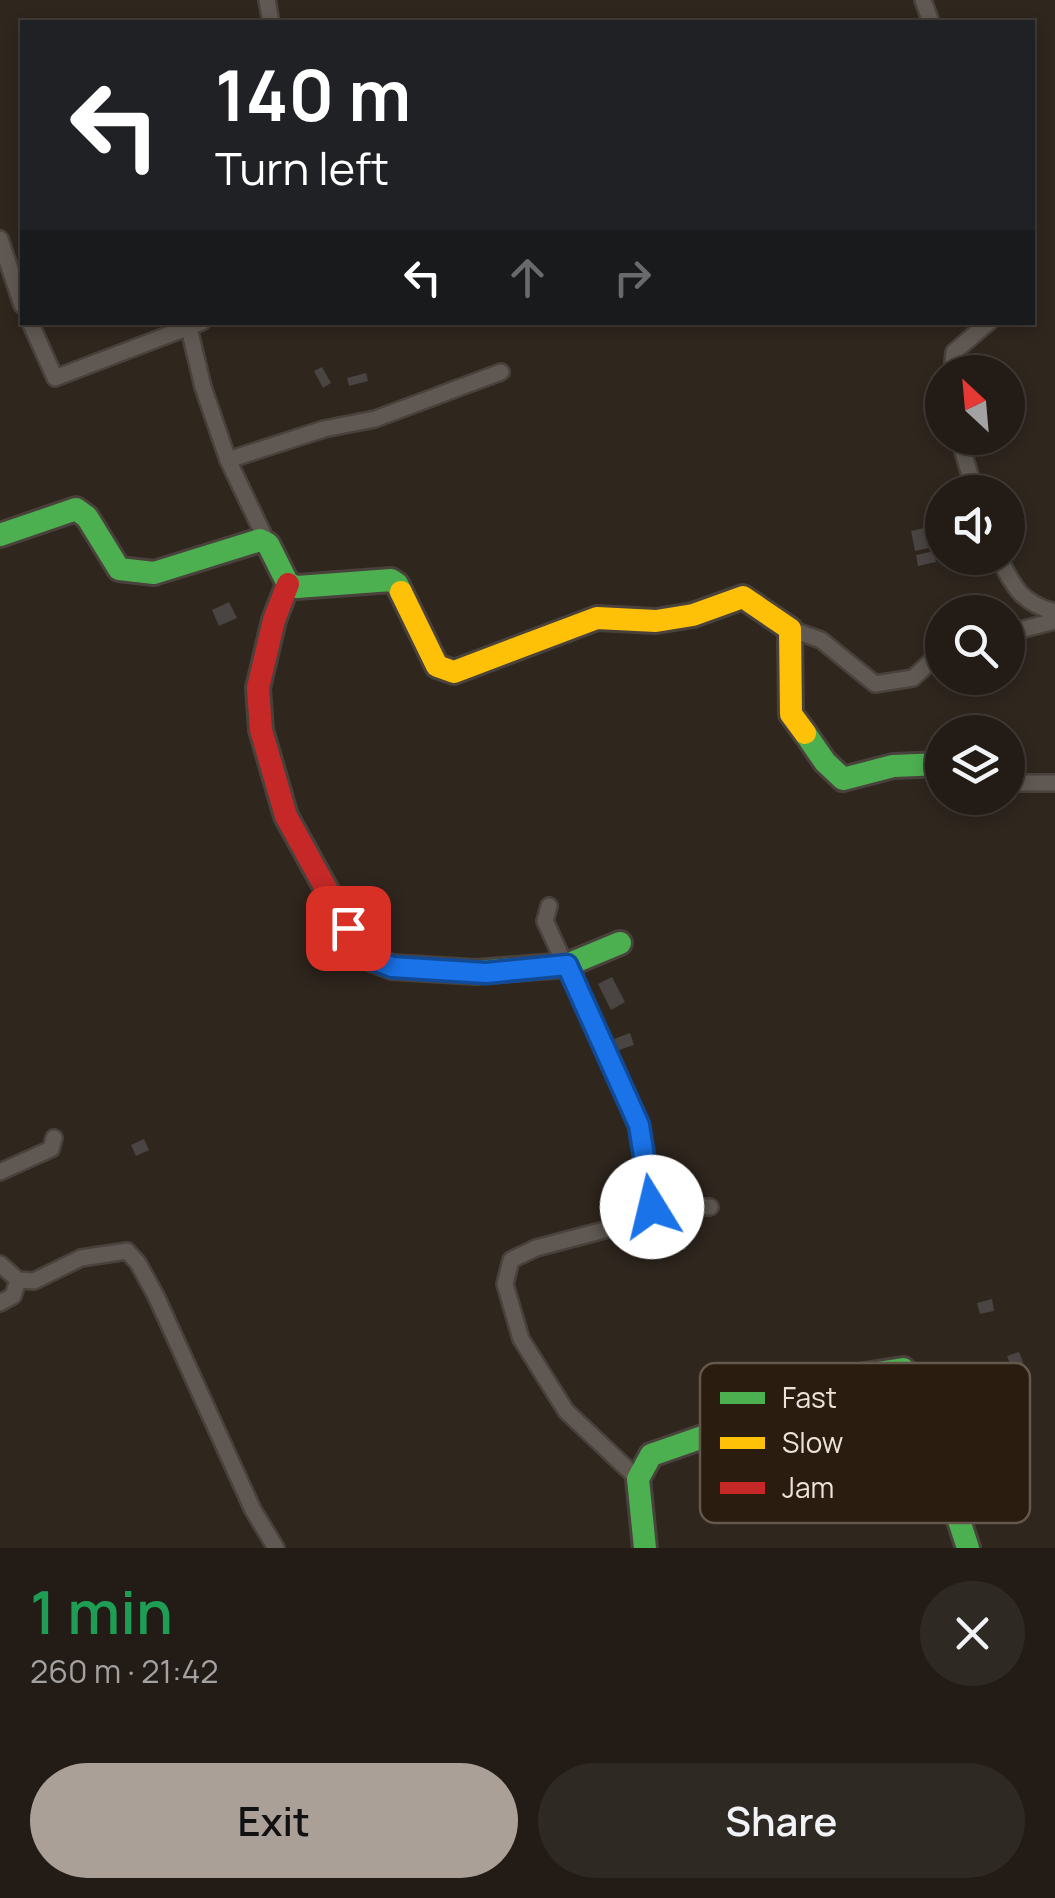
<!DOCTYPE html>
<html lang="en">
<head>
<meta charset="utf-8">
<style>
	body { margin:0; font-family:Manrope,sans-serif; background:#2f2923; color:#f1f3f6; height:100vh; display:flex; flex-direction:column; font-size:38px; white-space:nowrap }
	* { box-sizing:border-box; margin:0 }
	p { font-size:32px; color:#a3a1a1 }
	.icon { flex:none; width:55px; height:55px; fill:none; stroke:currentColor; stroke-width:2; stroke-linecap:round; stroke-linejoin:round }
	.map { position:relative; height:1548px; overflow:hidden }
	.details { display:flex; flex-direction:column; background:#231c16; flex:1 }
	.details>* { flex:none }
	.guide { position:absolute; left:20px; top:20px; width:1015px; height:305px; border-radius:0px; box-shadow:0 5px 15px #0003,0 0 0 2px #403a35; background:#202124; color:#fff; overflow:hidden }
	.needle { width:65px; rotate:334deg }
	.controls { position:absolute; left:925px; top:355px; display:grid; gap:20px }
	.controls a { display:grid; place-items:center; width:100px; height:100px; border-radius:50%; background:#231c16; box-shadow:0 5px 15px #0003,0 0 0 2px #403a35; font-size:50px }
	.pin { position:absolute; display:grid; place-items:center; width:85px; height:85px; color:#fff; margin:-42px; border-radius:20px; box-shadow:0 5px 15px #0006 }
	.me { position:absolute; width:110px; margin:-55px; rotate:351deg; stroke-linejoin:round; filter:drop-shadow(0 0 8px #0008) }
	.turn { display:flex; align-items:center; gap:35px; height:210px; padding:0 30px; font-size:45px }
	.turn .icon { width:130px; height:130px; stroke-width:2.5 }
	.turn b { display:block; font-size:70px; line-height:85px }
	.lanes { display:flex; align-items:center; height:95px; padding:0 30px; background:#0003; justify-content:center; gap:50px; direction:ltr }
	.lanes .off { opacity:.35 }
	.round { display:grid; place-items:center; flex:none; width:105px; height:105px; border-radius:52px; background:#2f2923 }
	.head { display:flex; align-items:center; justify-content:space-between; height:170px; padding:0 30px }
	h1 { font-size:60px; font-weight:600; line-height:75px; color:#1e9e55 }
	.button { display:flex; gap:20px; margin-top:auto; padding:20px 30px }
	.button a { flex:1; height:115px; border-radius:60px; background:#aaa098; color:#111; font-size:40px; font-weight:600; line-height:115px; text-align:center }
	.button a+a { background:#2f2923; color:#f1f3f6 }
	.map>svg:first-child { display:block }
	.building { fill:#4a4443 }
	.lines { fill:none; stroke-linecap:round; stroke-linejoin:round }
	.street-casing { stroke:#49413b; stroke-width:20 }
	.fast-casing { stroke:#49413b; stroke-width:28 }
	.slow-casing { stroke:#49413b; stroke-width:28 }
	.jam-casing { stroke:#49413b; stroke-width:28 }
	.street { stroke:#605953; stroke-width:15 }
	.fast { stroke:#4caf50; stroke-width:22 }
	.slow { stroke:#ffc107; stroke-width:22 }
	.jam { stroke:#c62828; stroke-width:22 }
	.route-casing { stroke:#114b97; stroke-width:25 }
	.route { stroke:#1a73e8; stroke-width:18 }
	.key { fill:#2a1c0f; stroke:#64574c; stroke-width:2.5 }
	.key-label { font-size:28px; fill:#ece2d9 }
</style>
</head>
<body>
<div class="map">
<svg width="1055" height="1548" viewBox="0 0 1055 1548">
	<rect width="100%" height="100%" fill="#2f261e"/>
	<!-- building -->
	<g class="building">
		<polygon points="322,367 331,383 323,388 314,371"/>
		<polygon points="366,373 368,381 349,386 347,378"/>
		<polygon points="933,526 938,546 915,551 911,531"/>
		<polygon points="934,551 936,562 918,566 916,555"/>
		<polygon points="229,602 237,618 219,626 212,610"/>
		<polygon points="612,977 625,1002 611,1010 598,984"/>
		<polygon points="630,1033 634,1045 619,1050 614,1039"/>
		<polygon points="144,1139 149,1150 136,1156 131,1145"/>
		<polygon points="681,1230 686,1249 672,1253 667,1233"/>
		<polygon points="992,1299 994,1311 980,1314 977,1303"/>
		<polygon points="1019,1352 1024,1365 1012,1369 1007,1356"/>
	</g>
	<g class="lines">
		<!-- street casing -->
		<g class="street-casing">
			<g id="street">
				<polyline points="267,0 271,22"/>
				<polyline points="923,0 931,22"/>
				<polyline points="0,239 22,305"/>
				<polyline points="30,322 55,378 202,322"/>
				<polyline points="189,328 203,387 228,460 268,544"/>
				<polyline points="952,372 954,352 989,322"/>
				<polyline points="959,438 975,492"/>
				<polyline points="228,460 324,429 375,419 501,372"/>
				<path d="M 999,558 C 1014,587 1021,603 1055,612"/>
				<polyline points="790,629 821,640 875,684 913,678 942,651"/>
				<polyline points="1008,633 1055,621"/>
				<polyline points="1008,783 1055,783"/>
				<polyline points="549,906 545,921 639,1125 652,1207"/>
				<polyline points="0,1172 51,1149 54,1138"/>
				<polyline points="0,1264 18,1280 34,1281 81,1258 127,1251 138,1263 156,1296 253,1510 276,1548"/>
				<polyline points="0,1303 13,1296 18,1280"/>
				<polyline points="638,1479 566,1411 521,1339 505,1284 511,1260 536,1248 612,1228 618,1218 652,1207 710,1207"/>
			</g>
		</g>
		<!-- fast casing -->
		<g class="fast-casing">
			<g id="fast">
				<polyline points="0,535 76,509 87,517 119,569 154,573 260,540 268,544 288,584 297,587 391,580 397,584 401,592"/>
				<polyline points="805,733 825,762 843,779 893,766 942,764"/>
				<polyline points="476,972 567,965 620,943"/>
				<polyline points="645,1548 638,1479 651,1455 769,1414 865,1375 903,1369 912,1378 968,1548"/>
			</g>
		</g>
		<!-- slow casing -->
		<g class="slow-casing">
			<polyline id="slow" points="401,592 437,666 454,672 597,618 656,621 693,615 743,597 790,629 791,714 805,733"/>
		</g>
		<!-- jam casing -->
		<g class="jam-casing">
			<polyline id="jam" points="288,584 274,620 258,688 261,730 286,816 363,956 392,967 476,972"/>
		</g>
		<!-- street -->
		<use href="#street" class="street"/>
		<!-- fast -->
		<use href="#fast" class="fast"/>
		<!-- slow -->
		<use href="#slow" class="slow"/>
		<!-- jam -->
		<use href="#jam" class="jam"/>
	</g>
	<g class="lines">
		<!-- route casing -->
		<g class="route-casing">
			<polyline id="route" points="348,928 364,956 392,967 486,973 567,965 639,1125 652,1207"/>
		</g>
		<!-- route -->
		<use href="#route" class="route"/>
	</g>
	<!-- legend -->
	<rect x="700" y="1363" width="330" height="160" rx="15" class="key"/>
	<rect x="720" y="1392" width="45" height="12" fill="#4caf50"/>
	<rect x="720" y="1437" width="45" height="12" fill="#ffc107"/>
	<rect x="720" y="1482" width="45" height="12" fill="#c62828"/>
	<g class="key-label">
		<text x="782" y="1408">Fast</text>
		<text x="782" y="1453">Slow</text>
		<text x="782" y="1498">Jam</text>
	</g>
</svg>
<div class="controls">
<a><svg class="needle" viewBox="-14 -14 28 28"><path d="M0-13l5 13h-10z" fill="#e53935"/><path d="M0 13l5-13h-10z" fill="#a3a1a1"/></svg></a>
<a><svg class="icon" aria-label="sound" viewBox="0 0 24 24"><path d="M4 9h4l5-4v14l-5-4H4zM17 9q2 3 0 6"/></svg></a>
<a><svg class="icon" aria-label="search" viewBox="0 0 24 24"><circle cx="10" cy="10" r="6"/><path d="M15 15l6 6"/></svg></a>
<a><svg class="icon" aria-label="layers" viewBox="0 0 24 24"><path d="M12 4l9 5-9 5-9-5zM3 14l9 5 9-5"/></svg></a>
</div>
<div class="pin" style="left:348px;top:928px;background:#d93025"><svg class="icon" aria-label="arrive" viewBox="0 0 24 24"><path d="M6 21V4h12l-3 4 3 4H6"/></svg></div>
<svg class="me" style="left:652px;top:1207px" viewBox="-20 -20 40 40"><circle r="19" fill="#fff"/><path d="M0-13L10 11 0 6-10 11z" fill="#1a73e8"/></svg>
<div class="guide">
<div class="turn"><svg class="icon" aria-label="left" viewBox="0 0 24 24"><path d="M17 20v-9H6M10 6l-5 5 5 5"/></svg><div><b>140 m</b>Turn left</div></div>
<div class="lanes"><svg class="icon" aria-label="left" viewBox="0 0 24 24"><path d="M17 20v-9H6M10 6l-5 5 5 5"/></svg><svg class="icon off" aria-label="ahead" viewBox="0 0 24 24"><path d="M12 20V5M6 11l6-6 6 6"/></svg><svg class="icon off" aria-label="right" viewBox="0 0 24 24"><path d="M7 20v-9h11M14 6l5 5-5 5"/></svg></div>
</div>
</div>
<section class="details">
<div class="head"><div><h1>1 min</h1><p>260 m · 21:42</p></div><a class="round"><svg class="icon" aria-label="close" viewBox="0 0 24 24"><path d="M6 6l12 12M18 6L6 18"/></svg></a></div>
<div class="button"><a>Exit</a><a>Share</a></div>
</section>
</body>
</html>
